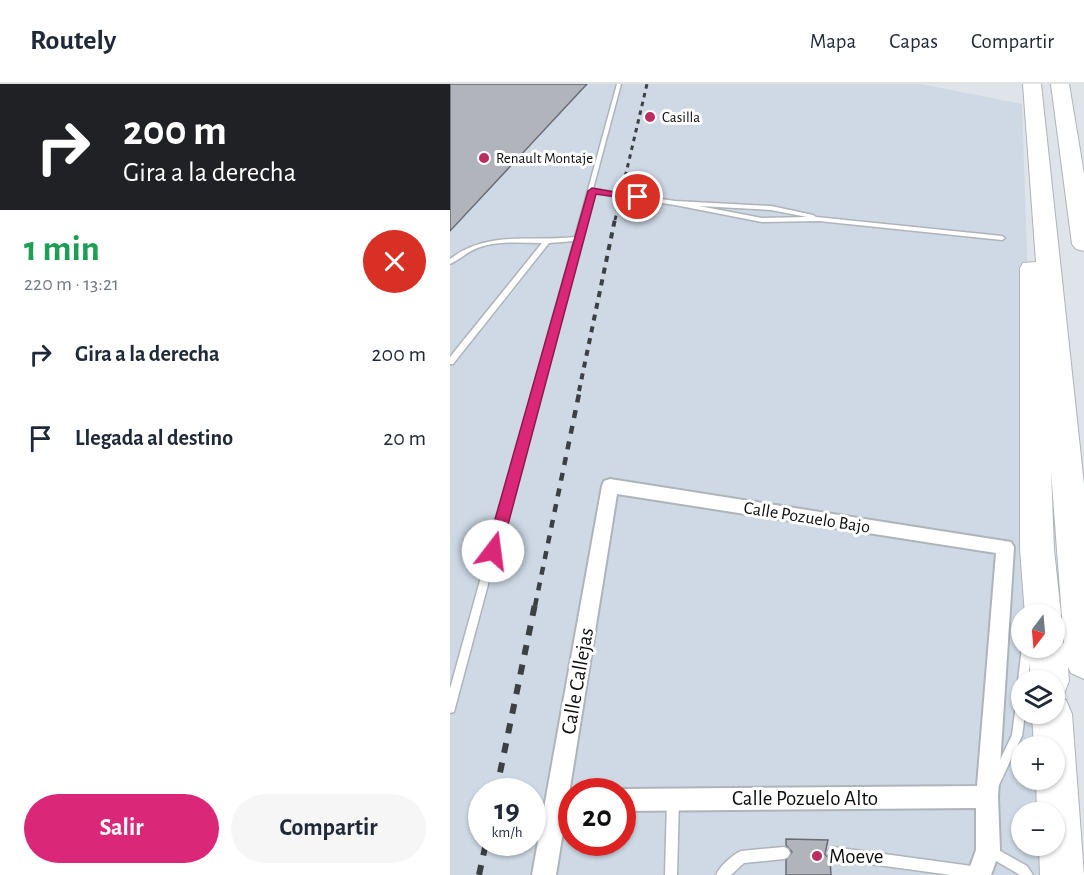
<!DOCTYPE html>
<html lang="es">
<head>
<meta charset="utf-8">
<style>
	body { margin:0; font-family:"Alegreya Sans",sans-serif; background:#f6f6f7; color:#1f2937; height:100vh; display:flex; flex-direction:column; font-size:22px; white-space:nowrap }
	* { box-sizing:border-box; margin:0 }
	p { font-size:20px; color:#747a83 }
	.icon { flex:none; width:33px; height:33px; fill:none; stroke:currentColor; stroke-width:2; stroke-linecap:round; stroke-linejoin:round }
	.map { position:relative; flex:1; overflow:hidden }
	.side { display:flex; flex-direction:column; background:#fff; width:450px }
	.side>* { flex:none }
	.top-card { background:#202124; color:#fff; overflow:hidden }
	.needle { width:39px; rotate:196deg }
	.buttons { position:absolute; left:561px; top:520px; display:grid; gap:12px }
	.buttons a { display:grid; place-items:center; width:54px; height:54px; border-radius:50%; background:#fff; box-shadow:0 2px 4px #0004; font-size:30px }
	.speed { position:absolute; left:18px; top:694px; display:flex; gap:12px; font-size:30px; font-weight:700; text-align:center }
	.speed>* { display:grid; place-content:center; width:78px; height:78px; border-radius:50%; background:#fff; box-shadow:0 2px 4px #0004; line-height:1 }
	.speed small { font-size:15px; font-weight:400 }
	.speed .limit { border:9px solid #d22; background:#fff; color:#111 }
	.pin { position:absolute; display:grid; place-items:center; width:51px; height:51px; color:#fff; margin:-26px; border:3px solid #fff; border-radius:50%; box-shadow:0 2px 6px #0007 }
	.me { position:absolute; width:66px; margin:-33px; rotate:15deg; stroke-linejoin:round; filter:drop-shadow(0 0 4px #0008) }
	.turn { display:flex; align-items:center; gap:21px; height:126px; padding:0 24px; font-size:27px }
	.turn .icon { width:78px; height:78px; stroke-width:2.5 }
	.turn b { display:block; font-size:42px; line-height:51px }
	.round { display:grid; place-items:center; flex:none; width:63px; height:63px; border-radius:32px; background:#f6f6f7 }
	.overview { display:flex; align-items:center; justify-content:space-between; height:102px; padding:0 24px }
	h1 { font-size:36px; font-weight:700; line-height:45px; color:#1e9e55 }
	.primary-button { display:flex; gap:12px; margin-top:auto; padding:12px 24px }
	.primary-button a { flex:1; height:69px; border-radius:36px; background:#db2777; color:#fff; font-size:24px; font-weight:700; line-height:69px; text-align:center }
	.primary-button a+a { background:#f6f6f7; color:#1f2937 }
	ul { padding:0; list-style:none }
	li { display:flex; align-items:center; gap:18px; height:84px; padding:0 24px }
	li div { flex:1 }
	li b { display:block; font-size:22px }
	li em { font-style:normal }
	header { display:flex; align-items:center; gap:36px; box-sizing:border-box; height:84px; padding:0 30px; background:#fff; border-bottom:2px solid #e0e1e3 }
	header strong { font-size:28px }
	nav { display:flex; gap:33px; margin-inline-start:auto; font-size:21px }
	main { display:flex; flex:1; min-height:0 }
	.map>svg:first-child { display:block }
	.built { fill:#ced9e5; fill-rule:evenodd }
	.building { fill:#b2b4bc; stroke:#6a6b73; stroke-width:1.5 }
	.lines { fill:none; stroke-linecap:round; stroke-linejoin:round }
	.service-casing { stroke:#aeb4ba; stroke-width:3 }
	.minor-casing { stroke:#aeb4ba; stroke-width:4 }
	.motorway-casing { stroke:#aeb4ba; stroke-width:2 }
	.service { fill:#fff; fill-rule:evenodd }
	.minor { fill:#fff; fill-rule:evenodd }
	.motorway { fill:#fff; fill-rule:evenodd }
	.rail-far3 { stroke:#3d4043; stroke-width:3; stroke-dasharray:4.5 4.5; stroke-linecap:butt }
	.rail-far2 { stroke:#3d4043; stroke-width:4; stroke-dasharray:6 6; stroke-linecap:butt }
	.rail-far1 { stroke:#3d4043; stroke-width:4.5; stroke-dasharray:8 8; stroke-linecap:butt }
	.rail { stroke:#3d4043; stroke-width:6; stroke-dasharray:10 10; stroke-linecap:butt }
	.route { fill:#db2777; stroke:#8e194d; stroke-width:1.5 }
	.poi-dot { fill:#bb2d5e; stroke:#fff; stroke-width:2 }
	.labels { text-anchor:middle; stroke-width:6; stroke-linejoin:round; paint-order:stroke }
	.far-poi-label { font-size:15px; fill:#0b0d0f; stroke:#fff; text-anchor:start }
	.street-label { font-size:18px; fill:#0b0d0f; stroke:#fff }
	.near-street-label { font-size:21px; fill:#0b0d0f; stroke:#fff }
	.near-poi-label { font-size:21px; fill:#0b0d0f; stroke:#fff; text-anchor:start }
</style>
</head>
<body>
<header>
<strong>Routely</strong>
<nav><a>Mapa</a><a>Capas</a><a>Compartir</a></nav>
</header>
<main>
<section class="side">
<div class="top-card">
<div class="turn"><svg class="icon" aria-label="right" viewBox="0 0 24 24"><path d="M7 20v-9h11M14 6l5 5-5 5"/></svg><div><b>200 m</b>Gira a la derecha</div></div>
</div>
<div class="overview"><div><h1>1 min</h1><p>220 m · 13:21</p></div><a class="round" style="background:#d93025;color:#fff"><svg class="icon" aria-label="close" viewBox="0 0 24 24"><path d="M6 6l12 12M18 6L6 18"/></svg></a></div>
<ul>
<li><svg class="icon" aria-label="right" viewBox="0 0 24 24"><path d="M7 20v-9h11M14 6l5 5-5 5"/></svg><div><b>Gira a la derecha</b></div><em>200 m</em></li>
<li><svg class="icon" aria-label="arrive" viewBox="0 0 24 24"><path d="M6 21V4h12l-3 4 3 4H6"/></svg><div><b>Llegada al destino</b></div><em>20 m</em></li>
</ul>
<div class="primary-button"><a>Salir</a><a>Compartir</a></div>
</section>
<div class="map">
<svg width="634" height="791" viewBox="0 0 634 791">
	<rect width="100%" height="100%" fill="#dee4ea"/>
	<!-- built -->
	<path class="built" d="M 0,0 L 471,0 L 572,20 L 587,465 L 592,531 L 572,531 L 572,564 L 594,564 L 597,597 L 572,597 L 572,630 L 599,630 L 602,663 L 572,663 L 572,696 L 604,696 L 612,791 L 0,791 ZM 32,708 L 82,708 L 82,759 L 32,759 ZM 122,708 L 172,708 L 172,759 L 122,759 ZM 572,729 L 604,729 L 604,762 L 572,762 Z"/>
	<!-- building -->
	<g class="building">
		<polygon points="0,0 137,0 0,147"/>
		<polygon points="336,755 378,756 375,770 380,776 381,791 336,791 336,776 342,768 336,761"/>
	</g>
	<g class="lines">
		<!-- service casing -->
		<g class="service-casing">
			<g id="service">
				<path d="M 167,0 L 171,0 L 143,105 L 225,117 L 321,122 L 363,131 L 366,133 L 552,152 L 555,154 L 552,156 L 369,137 L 312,138 L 225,121 L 142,109 L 131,152 L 133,154 L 130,156 L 5,624 L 4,628 L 0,629 L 0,605 L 124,157 L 99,159 L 3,280 L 0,280 L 0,273 L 92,159 C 70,159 46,156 25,165 C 16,169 9,176 0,180 L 0,175 C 38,146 80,158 125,153 ZM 249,122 L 321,126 L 357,133 L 312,134 Z"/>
				<polygon points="572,563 581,564 578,597 572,597 572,601 569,600 568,597"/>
				<polygon points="572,608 572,630 575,630 572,652 549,701 545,702 541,701 540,697 562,651 567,613 568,610"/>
				<polygon points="223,710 227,712 229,716 227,791 215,791 217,716 219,712"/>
				<polygon points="538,760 577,782 583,791 570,791 534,770 532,766 534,762"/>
				<path d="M 334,763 L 338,765 L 340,769 L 338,773 L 334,775 L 294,779 L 281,791 L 266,791 C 270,782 282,771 291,767 Z"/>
				<polygon points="383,763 529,783 533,785 535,789 534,791 501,791 383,775 379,773 377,769 379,765"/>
			</g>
		</g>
		<!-- minor casing -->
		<g class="minor-casing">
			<polygon id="minor" points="160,395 561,458 564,463 548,713 550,766 541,791 517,791 526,766 526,724 172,727 172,708 164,708 172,705 527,702 546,469 167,410 106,791 82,791 152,402 154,397"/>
		</g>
		<!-- motorway casing -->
		<g class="motorway-casing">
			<g id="motorway">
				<polygon points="573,0 591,0 634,401 634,595 621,589 618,583 619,597 614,610 607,613 616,616 622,630 634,791 590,791 589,762 604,762 604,729 587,729 586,696 604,696 604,663 584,663 582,630 604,630 604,597 581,597 578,564 604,564 604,550 610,552 614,560 601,386 604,465 611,531 606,542 604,531 575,531 570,465 570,184 573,179 586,178"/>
				<polygon points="601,0 619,0 634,90 634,167 626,165 622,160"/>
			</g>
		</g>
		<!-- service -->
		<use href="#service" class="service"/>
		<!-- minor -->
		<use href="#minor" class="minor"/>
		<!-- motorway -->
		<use href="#motorway" class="motorway"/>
		<!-- rail-far3 -->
		<polyline class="rail-far3" points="165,136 197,0"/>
		<!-- rail-far2 -->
		<polyline class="rail-far2" points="129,307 165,135"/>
		<!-- rail-far1 -->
		<polyline class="rail-far1" points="85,522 130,305"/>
		<!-- rail -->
		<g class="rail">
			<polyline points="46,708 85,520"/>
			<polyline points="29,791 36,759"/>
		</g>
	</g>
	<!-- route -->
	<polygon class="route" points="142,104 193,113 188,116 146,110 51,467 43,473 36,467 138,107"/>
	<!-- markers -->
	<g class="poi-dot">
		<circle cx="200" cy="33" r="6"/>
		<circle cx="34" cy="74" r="6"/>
		<circle cx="367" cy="772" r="6"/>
	</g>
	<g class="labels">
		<!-- far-poi labels -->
		<g class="far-poi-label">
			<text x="212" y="38">Casilla</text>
			<text x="46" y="79">Renault Montaje</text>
		</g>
		<!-- street labels -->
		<g class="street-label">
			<text transform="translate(357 433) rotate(9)" y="6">Calle Pozuelo Bajo</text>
		</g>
		<!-- near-street labels -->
		<g class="near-street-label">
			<text transform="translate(127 597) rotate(-80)" y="7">Calle Callejas</text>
			<text x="355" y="721">Calle Pozuelo Alto</text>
		</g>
		<!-- near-poi labels -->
		<g class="near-poi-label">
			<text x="379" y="779">Moeve</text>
		</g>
	</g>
</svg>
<div class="buttons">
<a><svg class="needle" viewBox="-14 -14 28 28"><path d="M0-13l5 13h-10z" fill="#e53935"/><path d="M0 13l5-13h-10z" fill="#747a83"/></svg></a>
<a><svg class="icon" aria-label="layers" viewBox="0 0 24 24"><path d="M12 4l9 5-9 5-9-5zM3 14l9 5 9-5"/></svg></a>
<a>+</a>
<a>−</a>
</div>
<div class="speed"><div>19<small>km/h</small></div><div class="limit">20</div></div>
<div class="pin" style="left:188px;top:113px;background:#d93025"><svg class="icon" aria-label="arrive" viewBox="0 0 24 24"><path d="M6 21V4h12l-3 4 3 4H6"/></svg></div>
<svg class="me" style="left:43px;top:467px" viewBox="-20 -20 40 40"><circle r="19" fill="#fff"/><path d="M0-13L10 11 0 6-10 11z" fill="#db2777"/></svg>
</div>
</main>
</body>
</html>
